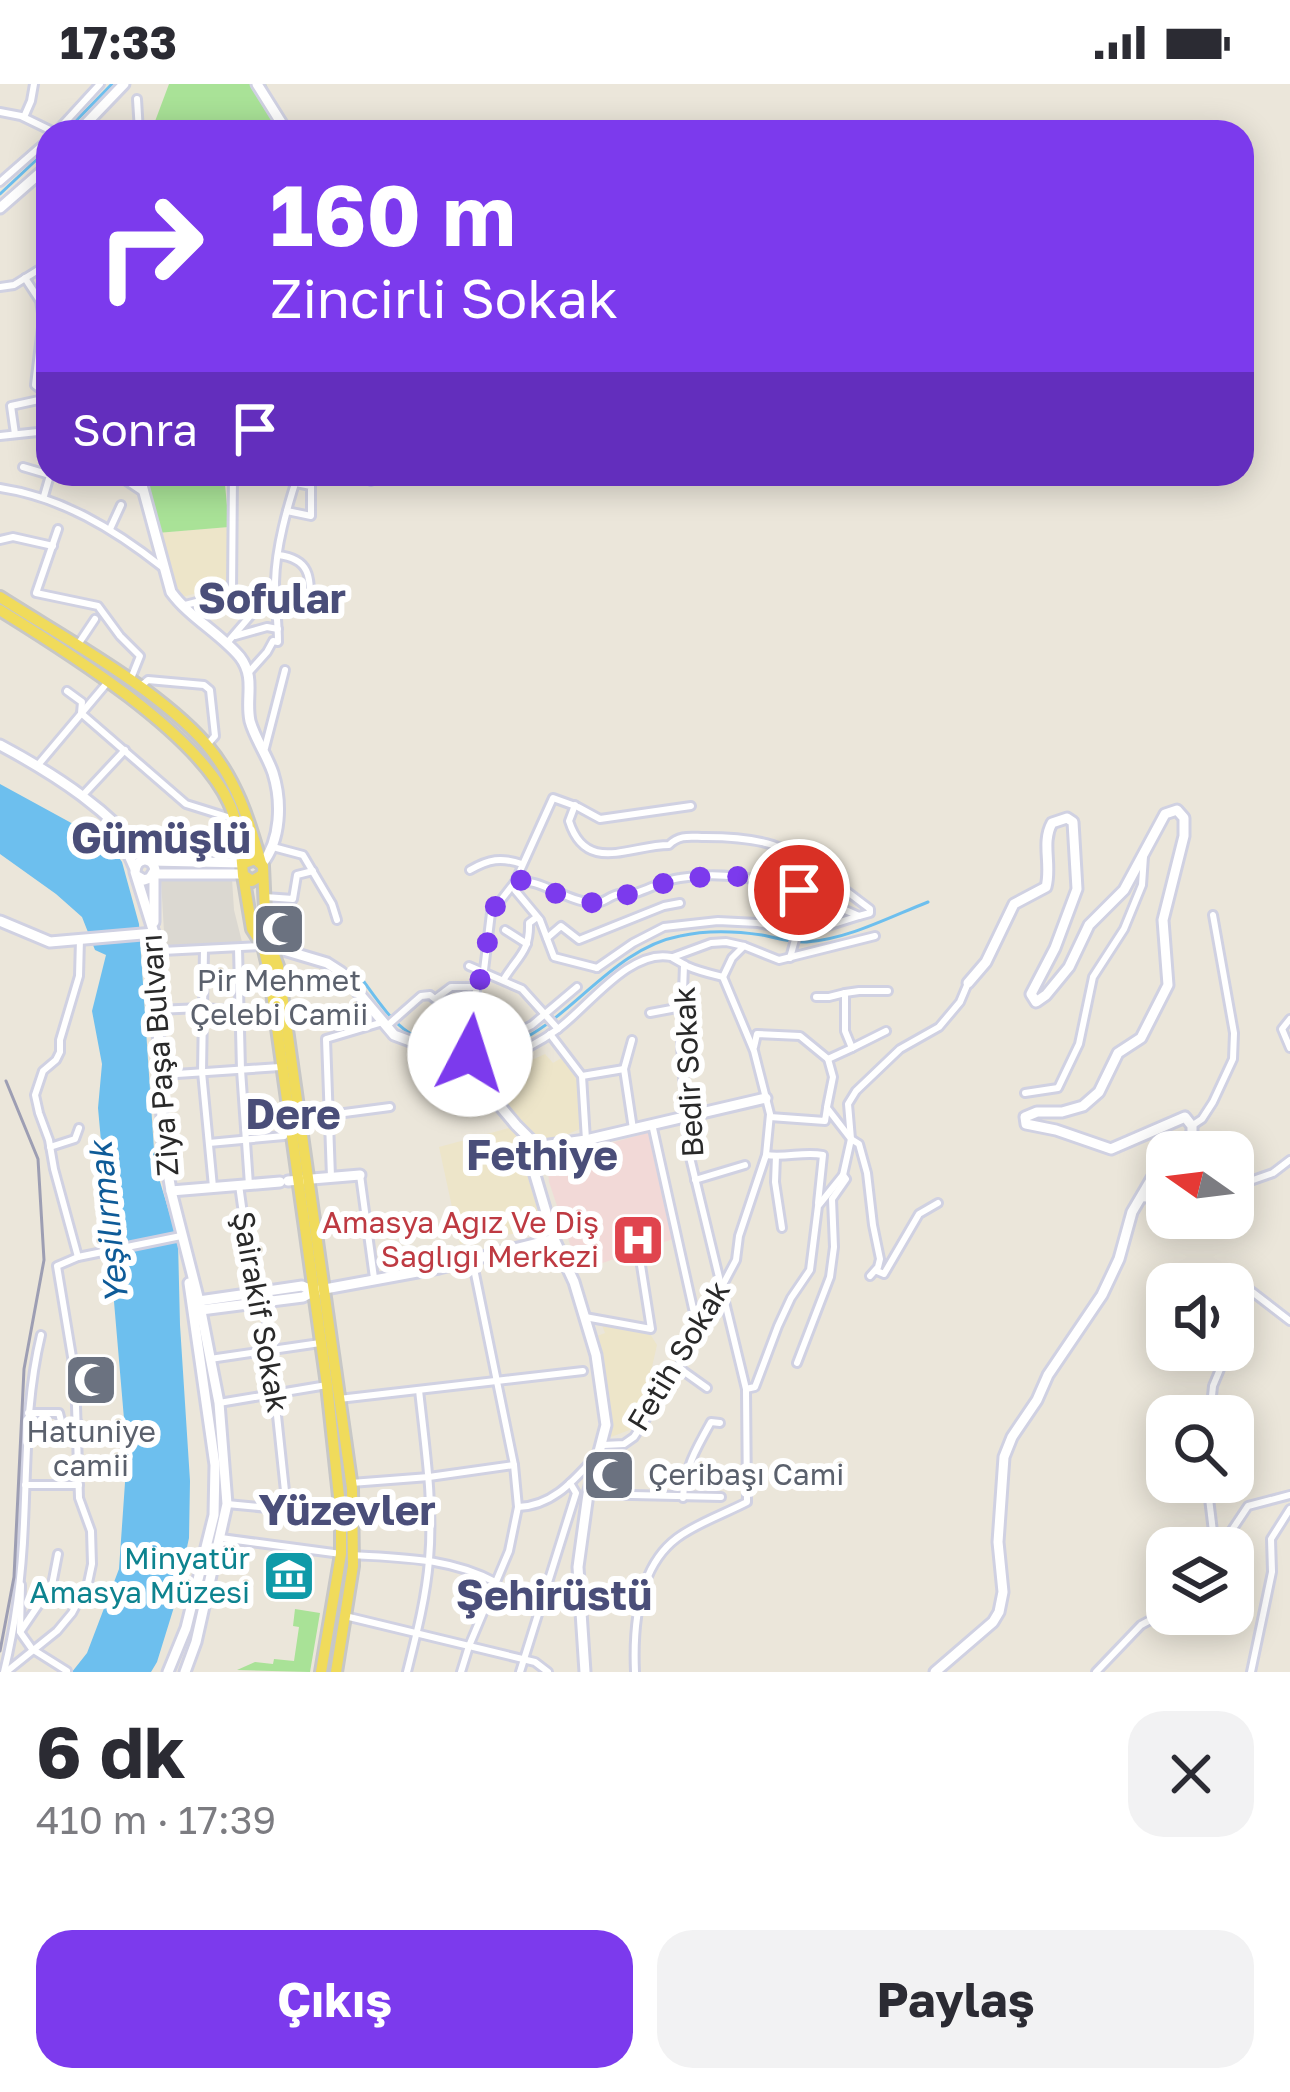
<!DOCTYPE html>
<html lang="tr">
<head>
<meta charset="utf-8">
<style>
	body { margin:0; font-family:"Golos Text",sans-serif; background:#f2f2f3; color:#2b2b33; height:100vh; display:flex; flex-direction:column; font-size:45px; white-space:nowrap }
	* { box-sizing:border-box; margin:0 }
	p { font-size:39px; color:#7c7c81 }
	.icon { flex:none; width:66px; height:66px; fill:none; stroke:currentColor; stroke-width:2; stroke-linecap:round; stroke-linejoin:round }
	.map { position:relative; height:1588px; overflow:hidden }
	.drawer { display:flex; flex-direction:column; background:#fff; flex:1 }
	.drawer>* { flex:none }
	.hud { position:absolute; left:36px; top:36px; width:1218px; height:366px; border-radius:36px; box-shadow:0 6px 30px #0003; background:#7c3aed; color:#fff; overflow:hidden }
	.needle { width:78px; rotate:284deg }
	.controls { position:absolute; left:1146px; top:1047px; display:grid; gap:24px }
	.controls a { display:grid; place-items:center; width:108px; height:108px; border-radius:24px; background:#fff; box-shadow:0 6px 30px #0003; font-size:60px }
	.pin { position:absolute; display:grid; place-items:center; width:102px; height:102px; color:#fff; margin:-51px; border:6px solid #fff; border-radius:50%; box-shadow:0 3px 12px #0007 }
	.me { position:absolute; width:132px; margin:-66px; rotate:5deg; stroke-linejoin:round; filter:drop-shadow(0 0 9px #0008) }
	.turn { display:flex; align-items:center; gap:42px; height:252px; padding:0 36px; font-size:54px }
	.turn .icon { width:156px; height:156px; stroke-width:2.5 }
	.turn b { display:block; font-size:84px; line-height:102px }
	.then { display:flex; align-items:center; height:114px; padding:0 36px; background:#0003; gap:24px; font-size:45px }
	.round { display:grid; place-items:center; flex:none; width:126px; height:126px; border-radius:36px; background:#f2f2f3 }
	.head { display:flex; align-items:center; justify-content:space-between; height:204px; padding:0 36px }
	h1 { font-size:72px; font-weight:700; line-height:90px }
	.action { display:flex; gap:24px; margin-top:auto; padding:24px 36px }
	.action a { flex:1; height:138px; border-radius:36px; background:#7c3aed; color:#fff; font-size:48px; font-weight:700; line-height:138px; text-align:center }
	.action a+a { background:#f2f2f3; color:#2b2b33 }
	.status { display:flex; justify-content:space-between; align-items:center; height:84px; padding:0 60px; background:#fff; direction:ltr }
	.status svg { height:33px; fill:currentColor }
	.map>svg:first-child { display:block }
	.education { fill:#ede5c9 }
	.medical { fill:#f2d9d7 }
	.green { fill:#a9e297 }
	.plaza { fill:#dbd8d1 }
	.water { fill:#6dbfee }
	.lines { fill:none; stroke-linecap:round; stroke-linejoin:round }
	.stream { stroke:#6dbfee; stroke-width:3 }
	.street-casing { stroke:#d0d1e2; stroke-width:12 }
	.secondary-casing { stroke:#d0d1e2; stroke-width:15 }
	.primary-casing { stroke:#c7c7c7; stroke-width:16 }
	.street { stroke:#fff; stroke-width:6 }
	.secondary { stroke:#fff; stroke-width:9 }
	.primary { stroke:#f0db5b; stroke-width:10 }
	.rail { stroke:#9d9eb3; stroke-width:3 }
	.route { stroke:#7c3aed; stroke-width:21; stroke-dasharray:0 37.8 }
	.labels { text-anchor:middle; stroke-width:12; stroke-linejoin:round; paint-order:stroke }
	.worship-label { font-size:30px; fill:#5b616d; stroke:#fff }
	.street-label { font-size:30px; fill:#292929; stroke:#fff }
	.health-label { font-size:30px; fill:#be3a42; stroke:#fff; text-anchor:end }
	.culture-label { font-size:30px; fill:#0d838f; stroke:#fff; text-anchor:end }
	.water-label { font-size:33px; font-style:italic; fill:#0e5b98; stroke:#fff }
	.district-label { font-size:42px; font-weight:bold; fill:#4a4e79; stroke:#fff }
</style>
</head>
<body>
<div class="status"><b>17:33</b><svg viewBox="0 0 49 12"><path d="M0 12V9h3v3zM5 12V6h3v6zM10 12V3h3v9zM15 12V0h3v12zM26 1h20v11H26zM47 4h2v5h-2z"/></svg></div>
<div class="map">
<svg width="1290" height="1588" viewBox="0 0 1290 1588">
	<rect width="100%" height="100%" fill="#ebe6da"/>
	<!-- education -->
	<g class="education">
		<polygon points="229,443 230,500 179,514 157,449"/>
		<polygon points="545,970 553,979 563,973 579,999 580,1045 551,1057 529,1048 494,1003 505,993 503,989"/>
		<polygon points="513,1043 543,1144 460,1160 439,1063"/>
		<polygon points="602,1241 650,1250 657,1261 642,1327 632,1345 611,1353 603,1281 597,1252 605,1249"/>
	</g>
	<!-- medical -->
	<polygon class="medical" points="650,1048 673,1155 579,1187 549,1098 548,1086 555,1075"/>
	<!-- green -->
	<g class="green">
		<polygon points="169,0 266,0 287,48 151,48"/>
		<polygon points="143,390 224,390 229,443 157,449"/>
		<polygon points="295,1525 320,1529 310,1588 237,1586 255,1578 273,1580 274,1575 294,1577 299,1543 293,1542"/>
	</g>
	<!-- plaza -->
	<polygon class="plaza" points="227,792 232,795 234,826 243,862 165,865 161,796"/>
	<!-- water -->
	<polygon class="water" points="0,700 86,747 91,742 110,761 122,778 139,840 155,1081 178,1158 180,1241 190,1397 189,1454 174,1523 157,1578 151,1588 72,1588 87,1569 119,1485 127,1370 113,1206 119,1173 107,1123 98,1024 102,980 92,927 106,871 95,866 82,833 56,810 0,770"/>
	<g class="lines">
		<!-- stream -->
		<g class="stream">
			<polyline points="65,48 112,0"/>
			<polyline points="0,110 48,65"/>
			<path d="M 355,886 C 371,906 387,934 408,948 C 423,958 443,960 460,964 C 549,982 594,868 680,852 C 706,846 736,847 762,851 C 776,854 792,859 807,858 C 848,855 890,833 928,818"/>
		</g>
		<!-- street casing -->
		<g class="street-casing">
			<g id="street">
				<polyline points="137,15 139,48"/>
				<polyline points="0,28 21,32 54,48"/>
				<polyline points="24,33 31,17 34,0"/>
				<polyline points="56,48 100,0"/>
				<polyline points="0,98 48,56"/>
				<polyline points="25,194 40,217 43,235 35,301 48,311"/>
				<polyline points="0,203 14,201 48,180"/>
				<polyline points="15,350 11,322 48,314"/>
				<polyline points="0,352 38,348 48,353"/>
				<polyline points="23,383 50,391 44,412"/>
				<polyline points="65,390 67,391"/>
				<polyline points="116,390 143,408"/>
				<polyline points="370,390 371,397"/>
				<path d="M 0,404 C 61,413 114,445 162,483"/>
				<polyline points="287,427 311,432 311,402 296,399"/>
				<polyline points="58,445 36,509 98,522 120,552 140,572 130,597"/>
				<polyline points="110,445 121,421"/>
				<polyline points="0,456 13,453 53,462"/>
				<path d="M 278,511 L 296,516 L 310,526 C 310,496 313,475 278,471"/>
				<polyline points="185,521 232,509 233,390"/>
				<polyline points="235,552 267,543 278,545"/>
				<polyline points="227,559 275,503"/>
				<polyline points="77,562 95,535"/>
				<path d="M 249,588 L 267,568 L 273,557 L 278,558 C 278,538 275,518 275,498 C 276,462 287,424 298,390"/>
				<polyline points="142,601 148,596 204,601 210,606 215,652 207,661"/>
				<polyline points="67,607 82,618 81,629 186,720 234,735"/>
				<polyline points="265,664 285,586"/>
				<polyline points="38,681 107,599"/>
				<polyline points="83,711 125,666"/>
				<path d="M 575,721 L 569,737 C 586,791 630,761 669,761 C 680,750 691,753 705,753 C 727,753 751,754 773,761 C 802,770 844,806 870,825 L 870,829 L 859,832 C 803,807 744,783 680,794 C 665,796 651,804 636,809 C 631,811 624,809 619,810 C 608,812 604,820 593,819 C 564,817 540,793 515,798 L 515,806 L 540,836 L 554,873 L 597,884"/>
				<polyline points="273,763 303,771 332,820 337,836"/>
				<path d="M 470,786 C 489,775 501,773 522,780"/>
				<polyline points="265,813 293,815 297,791 313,787"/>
				<polyline points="505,846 527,860"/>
				<polyline points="547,854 561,842 579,856 664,822 680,819"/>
				<polyline points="238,864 241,986 249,1101"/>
				<polyline points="204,865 202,988 213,1103"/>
				<polyline points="162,867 260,862"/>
				<polyline points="673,873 711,859 726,858 744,862 779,876 875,852"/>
				<polyline points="790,874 797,848"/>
				<polyline points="684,881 681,961 688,1065 746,1305"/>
				<polyline points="469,882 522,905 558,945"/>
				<polyline points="597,884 633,859 664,843 718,837 758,839 797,847 824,843 859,832"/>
				<polyline points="723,893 732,874 744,862"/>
				<path d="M 504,895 C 518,872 530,868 529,839 L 537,833"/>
				<polyline points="845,909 859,907 888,907"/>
				<polyline points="816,913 829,913 845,909 845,947 852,964 828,975"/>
				<polyline points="156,926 202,924 272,929"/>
				<polyline points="650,929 682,923"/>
				<polyline points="1290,935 1282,945 1290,964"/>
				<polyline points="388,941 421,912 430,911 435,915 451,903 476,903"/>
				<polyline points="492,943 497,943 494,977"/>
				<polyline points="522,946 532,941 577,903"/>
				<polyline points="550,950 582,992 586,1056"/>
				<polyline points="632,956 624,985 633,1045"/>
				<polyline points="754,963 757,950 800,952 828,975 833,993 827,1023"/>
				<polyline points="852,964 886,947"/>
				<polyline points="162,991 280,983"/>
				<polyline points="582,992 624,985"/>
				<polyline points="1025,1009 1058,1004 1079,960 1093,893 1124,845 1142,801 1144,772"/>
				<polyline points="770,1033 825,1037 827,1024 851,1055 859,1060 867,1089 873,1141 880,1175 878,1183 870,1192"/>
				<polyline points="299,1035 390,1023"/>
				<polyline points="652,1040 698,1247"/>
				<polyline points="1193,1041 1202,1035 1213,1018 1233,975 1234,949 1213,831"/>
				<polyline points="209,1059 284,1052"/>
				<polyline points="50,1063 75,1055 79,1044"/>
				<path d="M 766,1071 C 787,1074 804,1067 823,1071 L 818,1119"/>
				<polyline points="776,1072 775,1098 782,1144"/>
				<polyline points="360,1091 374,1194"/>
				<polyline points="331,1093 326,955 383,938"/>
				<polyline points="695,1096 745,1081"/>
				<polyline points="239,1101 254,1209 265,1218 287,1426"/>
				<polyline points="1233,1103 1273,1089 1290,1076"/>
				<polyline points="1140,1114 1167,1116"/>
				<polyline points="78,1173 54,1085 49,1056 39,1029 35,1011 43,987 56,976 60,968 60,956 79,892 80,855"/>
				<polyline points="877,1187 884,1190 919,1130 938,1119"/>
				<polyline points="1223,1200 1229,1190 1290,1237"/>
				<polyline points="585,1233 651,1245 640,1175"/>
				<polyline points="210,1275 320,1259"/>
				<polyline points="797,1279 830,1193 834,1163 832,1115 846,1095 843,1091"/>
				<polyline points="679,1284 707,1304"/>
				<polyline points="339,1315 583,1287"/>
				<polyline points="219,1319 327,1301"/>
				<polyline points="28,1329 59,1329 62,1341 78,1339"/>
				<polyline points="1210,1332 1213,1302 1228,1266"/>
				<path d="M 603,1361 L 624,1360 L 634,1353 L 676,1289 L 736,1176 L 739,1152 L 766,1071 L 770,1030 L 754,967 L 723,893 C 711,890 698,887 687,882 C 686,881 672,874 671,873 C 629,864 586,926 555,947 C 528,966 500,977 469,985 L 476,905 L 484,886 L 491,829 L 515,798 L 553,714 L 578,723 L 600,735 L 691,722"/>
				<polyline points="1207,1398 1215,1464"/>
				<polyline points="351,1399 429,1393 514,1381"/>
				<polyline points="25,1401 79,1401"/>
				<polyline points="588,1410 721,1413"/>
				<path d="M 683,1414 C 684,1385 697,1363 711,1338 L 720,1339"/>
				<polyline points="227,1420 341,1431"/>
				<path d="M 518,1423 C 553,1422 574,1396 596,1372"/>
				<polyline points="221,1454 341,1470"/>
				<polyline points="1220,1464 1248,1422 1290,1411"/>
				<polyline points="58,1470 52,1501 20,1548 32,1565 67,1587"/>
				<path d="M 353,1471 C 403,1474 450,1474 495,1498"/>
				<polyline points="580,1514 640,1517"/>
				<polyline points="345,1532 535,1578 548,1588"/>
				<polyline points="20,1547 21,1501"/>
				<path d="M 4,1588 C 16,1539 22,1489 24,1439 C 27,1375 26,1313 41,1251"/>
				<polyline points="6,1588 57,1547 72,1529 88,1499 92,1480 91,1447 79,1414 75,1291 57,1182 78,1173 181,1152"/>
				<path d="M 407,1588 C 416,1552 426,1514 429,1476 C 434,1420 425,1362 419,1306"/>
				<polyline points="461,1588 469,1562 509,1467 518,1423 514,1381 472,1175"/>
				<polyline points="520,1588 576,1409 570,1399"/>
				<path d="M 635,1588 C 633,1543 637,1484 677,1454 C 697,1439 724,1430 747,1418 L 746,1305 L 755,1303 L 778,1242 L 791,1214 L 810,1186 L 818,1122 L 843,1091 L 851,1055 L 848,1020 L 856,1007 L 900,965 L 939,943 L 960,918 L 968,899"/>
				<polyline points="1096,1588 1141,1541 1167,1527"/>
				<polyline points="1251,1588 1272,1488 1271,1455 1290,1425"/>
			</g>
		</g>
		<!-- secondary casing -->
		<g class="secondary-casing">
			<g id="secondary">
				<polyline points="257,0 287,48"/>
				<polyline points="78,48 124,0"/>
				<polyline points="0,124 48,82"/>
				<path d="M 139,390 L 171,508 C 190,534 220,549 240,573 C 256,594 245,614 250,637 C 255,655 267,671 273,689 C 282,718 281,756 262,780"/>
				<path d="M 0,661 C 60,693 107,725 151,777 L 244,779"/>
				<polyline points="115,740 135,785"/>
				<path d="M 137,792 L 144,796 L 150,794 L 155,786 C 152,772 136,773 135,788 L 154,849 L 163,1058 L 171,1107 L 199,1217 L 219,1319 L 227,1420 L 196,1558 L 185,1588"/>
				<polyline points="0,837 50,858 154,849"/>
				<polyline points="154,838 154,790 243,790"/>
				<polyline points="270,862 327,879 341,888 394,951 445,970 469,985 516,1041 537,1062"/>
				<path d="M 968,899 L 986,878 L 1014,820 L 1046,803 C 1052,781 1041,759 1052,739 L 1067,734 L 1073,738 L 1077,805 L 1055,864 L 1031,910 L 1036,918 L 1046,911 L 1069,883 L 1089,841 L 1124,806 L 1165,730 L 1177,726 L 1184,734 L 1184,752 L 1163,836 L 1168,901 L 1141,954 L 1118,969 L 1099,1008 L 1083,1022 L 1062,1028 L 1037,1028 L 1025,1033 L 1026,1040 L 1056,1046 L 1111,1065 L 1185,1033 L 1192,1042 L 1192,1049 L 1176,1068"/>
				<circle cx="538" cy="1072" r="10"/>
				<polyline points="542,1062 586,1056 766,1014"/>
				<polyline points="532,1081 554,1155 574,1198 596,1271 606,1341 588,1410 578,1483 585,1588"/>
				<polyline points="288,1097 360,1091"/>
				<polyline points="171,1107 280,1098"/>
				<polyline points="199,1217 302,1202 314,1207"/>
				<polyline points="201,1226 303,1213 314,1207 439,1184 554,1155"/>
				<polyline points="168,1588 186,1544 214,1431 215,1381 189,1199"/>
				<polyline points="935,1588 993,1538 999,1528 1003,1508 998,1458 1004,1373 1012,1353 1037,1316 1048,1291 1102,1211 1119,1175 1132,1128 1152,1094 1167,1077"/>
			</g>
		</g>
		<!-- primary casing -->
		<g class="primary-casing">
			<g id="primary">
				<path d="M 0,513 C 64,554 157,604 206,660 C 236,695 249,736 261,779"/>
				<path d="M 0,526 C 66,567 197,648 229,719 C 240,742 241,768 243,791 L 252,797 L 262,791"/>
				<polyline points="244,779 255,775 263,782 266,850 278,882 352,1404 353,1482 336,1588"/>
				<polyline points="243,791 252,845 263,862 269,887 327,1301 341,1431 341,1470 321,1588"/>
			</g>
		</g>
		<!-- street -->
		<use href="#street" class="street"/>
		<!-- secondary -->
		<use href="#secondary" class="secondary"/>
		<!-- primary -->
		<use href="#primary" class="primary"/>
		<!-- rail -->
		<polyline class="rail" points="0,1567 14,1493 24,1285 44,1176 38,1075 6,997"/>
	</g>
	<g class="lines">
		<!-- route -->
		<polyline class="route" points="470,970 476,905 484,886 491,829 505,808 519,796 536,798 562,813 599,820 620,810 631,811 679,794 736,792 799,806"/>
	</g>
	<!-- icons -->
	<defs>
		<g id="mosque-square" transform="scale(2.7)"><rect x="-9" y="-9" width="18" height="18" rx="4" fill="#6b7280" stroke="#fff"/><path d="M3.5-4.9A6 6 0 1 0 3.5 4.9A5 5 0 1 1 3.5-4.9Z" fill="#fff"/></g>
		<g id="hospital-square" transform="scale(2.7)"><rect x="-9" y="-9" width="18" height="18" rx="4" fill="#e0444e" stroke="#fff"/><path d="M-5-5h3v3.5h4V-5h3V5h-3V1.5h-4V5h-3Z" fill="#fff"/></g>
		<g id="museum-square" transform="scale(2.7)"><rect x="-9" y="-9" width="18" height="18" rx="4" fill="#0f9aa8" stroke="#fff"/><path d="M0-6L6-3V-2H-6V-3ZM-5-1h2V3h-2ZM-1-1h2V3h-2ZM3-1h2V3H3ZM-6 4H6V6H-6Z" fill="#fff"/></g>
	</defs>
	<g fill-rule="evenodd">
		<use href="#mosque-square" x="279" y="845"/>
		<use href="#hospital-square" x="638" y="1156"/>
		<use href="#mosque-square" x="91" y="1296"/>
		<use href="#mosque-square" x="609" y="1391"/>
		<use href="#museum-square" x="289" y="1492"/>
	</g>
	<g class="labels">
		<!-- worship labels -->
		<g class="worship-label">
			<text x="279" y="907">Pir Mehmet<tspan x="279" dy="34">Çelebi Camii</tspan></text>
			<text x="91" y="1358">Hatuniye<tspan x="91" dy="34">camii</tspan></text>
			<text x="648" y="1401" text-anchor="start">Çeribaşı Cami</text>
		</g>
		<!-- street labels -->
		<g class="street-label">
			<text transform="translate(160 971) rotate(-94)" y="10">Ziya Paşa Bulvarı</text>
			<text transform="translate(689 988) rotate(-93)" y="10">Bedir Sokak</text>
			<text transform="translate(260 1228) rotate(80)" y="10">Şairakif Sokak</text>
			<text transform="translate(679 1272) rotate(-59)" y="10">Fetih Sokak</text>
		</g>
		<!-- health labels -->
		<g class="health-label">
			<text x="599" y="1149">Amasya Ağız Ve Diş<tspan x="599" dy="34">Sağlığı Merkezi</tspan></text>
		</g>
		<!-- culture labels -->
		<g class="culture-label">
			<text x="250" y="1485">Minyatür<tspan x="250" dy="34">Amasya Müzesi</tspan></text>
		</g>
		<!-- water labels -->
		<g class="water-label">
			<text transform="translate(108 1139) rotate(-96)" y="12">Yeşilırmak</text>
		</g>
		<!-- district labels -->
		<g class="district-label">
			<text x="272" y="529">Sofular</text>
			<text x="161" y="769">Gümüşlü</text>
			<text x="293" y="1045">Dere</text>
			<text x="542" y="1086">Fethiye</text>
			<text x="347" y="1441">Yüzevler</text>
			<text x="554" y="1526">Şehirüstü</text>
		</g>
	</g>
</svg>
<div class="controls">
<a><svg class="needle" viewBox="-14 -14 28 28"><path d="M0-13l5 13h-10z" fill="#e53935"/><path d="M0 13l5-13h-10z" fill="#7c7c81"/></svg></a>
<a><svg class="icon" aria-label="sound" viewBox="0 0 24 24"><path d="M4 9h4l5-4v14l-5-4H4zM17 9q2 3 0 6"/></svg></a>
<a><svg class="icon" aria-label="search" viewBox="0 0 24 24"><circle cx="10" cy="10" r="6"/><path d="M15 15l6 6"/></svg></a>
<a><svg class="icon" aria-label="layers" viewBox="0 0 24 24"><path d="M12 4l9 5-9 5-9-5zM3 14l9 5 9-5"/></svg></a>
</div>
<div class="pin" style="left:799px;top:806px;background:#d93025"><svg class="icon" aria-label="arrive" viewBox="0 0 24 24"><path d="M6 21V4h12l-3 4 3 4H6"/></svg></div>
<svg class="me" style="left:470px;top:970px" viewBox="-20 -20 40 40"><circle r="19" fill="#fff"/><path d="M0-13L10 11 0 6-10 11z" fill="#7c3aed"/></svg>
<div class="hud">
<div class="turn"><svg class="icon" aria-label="right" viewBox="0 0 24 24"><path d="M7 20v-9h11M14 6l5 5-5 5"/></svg><div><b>160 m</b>Zincirli Sokak</div></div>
<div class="then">Sonra<svg class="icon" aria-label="arrive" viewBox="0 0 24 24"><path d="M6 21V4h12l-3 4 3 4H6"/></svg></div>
</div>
</div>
<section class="drawer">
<div class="head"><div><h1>6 dk</h1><p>410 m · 17:39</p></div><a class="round"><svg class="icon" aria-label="close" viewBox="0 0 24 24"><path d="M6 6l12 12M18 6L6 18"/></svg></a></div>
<div class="action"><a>Çıkış</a><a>Paylaş</a></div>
</section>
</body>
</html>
